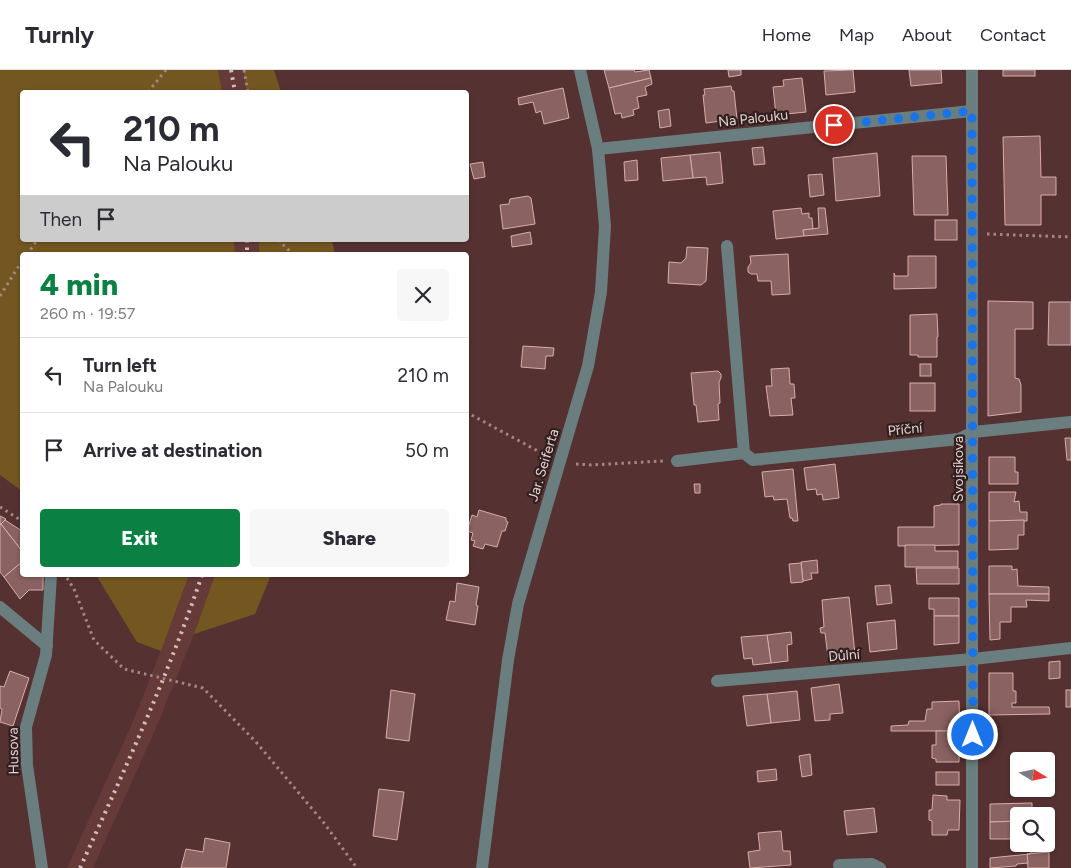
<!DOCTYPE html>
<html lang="en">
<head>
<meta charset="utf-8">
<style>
	body { margin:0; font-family:Figtree,sans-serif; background:#f7f7f7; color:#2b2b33; height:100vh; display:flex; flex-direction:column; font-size:19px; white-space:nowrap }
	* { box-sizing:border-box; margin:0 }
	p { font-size:16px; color:#7c7c81 }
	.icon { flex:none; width:28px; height:28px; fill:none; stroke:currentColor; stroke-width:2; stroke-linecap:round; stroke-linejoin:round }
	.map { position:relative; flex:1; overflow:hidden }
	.details { position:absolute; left:20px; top:182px; width:449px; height:325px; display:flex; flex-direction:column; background:#fff; border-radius:5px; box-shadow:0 1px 4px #0004 }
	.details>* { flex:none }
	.hud { position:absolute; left:20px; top:20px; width:449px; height:152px; border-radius:5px; box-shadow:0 1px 4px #0004; background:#fff; color:#2b2b33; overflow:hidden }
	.needle { width:32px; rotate:100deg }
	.tools { position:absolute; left:1010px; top:682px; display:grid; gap:10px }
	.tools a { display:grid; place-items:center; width:45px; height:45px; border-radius:5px; background:#fff; box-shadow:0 1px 4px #0004; font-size:25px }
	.pin { position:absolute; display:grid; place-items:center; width:42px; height:42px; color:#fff; margin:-21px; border:2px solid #fff; border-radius:50%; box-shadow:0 1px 5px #0007 }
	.me { position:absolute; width:55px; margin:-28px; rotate:0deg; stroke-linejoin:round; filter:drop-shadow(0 0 4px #0008) }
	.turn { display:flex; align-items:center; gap:18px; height:105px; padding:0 20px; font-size:22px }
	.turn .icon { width:65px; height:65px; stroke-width:2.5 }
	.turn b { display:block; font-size:35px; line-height:42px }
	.then { display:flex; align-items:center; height:48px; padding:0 20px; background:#0003; gap:10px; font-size:19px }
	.round { display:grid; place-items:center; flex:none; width:52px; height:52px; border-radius:5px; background:#f7f7f7 }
	.head { display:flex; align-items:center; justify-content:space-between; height:85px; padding:0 20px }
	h1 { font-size:30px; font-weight:800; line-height:38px; color:#0b8043 }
	.primary-button { display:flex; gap:10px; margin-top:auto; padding:10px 20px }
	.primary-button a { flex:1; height:58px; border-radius:5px; background:#0b8043; color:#fff; font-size:20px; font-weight:800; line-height:58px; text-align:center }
	.primary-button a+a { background:#f7f7f7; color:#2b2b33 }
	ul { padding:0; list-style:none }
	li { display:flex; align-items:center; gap:15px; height:75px; padding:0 20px; border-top:1px solid #e1e1e2 }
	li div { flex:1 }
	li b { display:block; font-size:19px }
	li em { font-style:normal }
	header { display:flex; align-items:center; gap:30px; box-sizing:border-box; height:70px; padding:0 25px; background:#fff; border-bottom:1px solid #e1e1e2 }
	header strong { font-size:24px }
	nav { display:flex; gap:28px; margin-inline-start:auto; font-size:18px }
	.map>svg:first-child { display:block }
	.built { fill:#653a39 }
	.green { fill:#745720 }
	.building { fill:#896261; stroke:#d8adab }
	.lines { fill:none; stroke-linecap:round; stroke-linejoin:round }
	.path { stroke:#a38786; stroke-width:3; stroke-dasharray:2.5 4; stroke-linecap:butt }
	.minor { stroke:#6a7e7f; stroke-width:12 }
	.rail { stroke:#d5bdbb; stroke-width:4; stroke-dasharray:2.5 5; stroke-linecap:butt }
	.route { stroke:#1a73e8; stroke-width:9; stroke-dasharray:0 16.2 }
	.labels { text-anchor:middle; stroke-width:4.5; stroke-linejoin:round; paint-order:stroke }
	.street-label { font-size:14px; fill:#e7d1cf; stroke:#2f1f1e }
</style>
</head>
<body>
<header>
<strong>Turnly</strong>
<nav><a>Home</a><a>Map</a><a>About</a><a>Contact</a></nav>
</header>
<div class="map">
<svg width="1071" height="798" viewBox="0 0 1071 798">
	<rect width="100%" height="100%" fill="#553231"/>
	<!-- built -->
	<g class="built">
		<polygon points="218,0 243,0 247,22 222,22"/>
		<polygon points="234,170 259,170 259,185 235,185"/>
		<polygon points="189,505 215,505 194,564 156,658 93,798 67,798 134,649 171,555"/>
	</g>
	<!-- green -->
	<g class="green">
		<polygon points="0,0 218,0 222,22 22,22 22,170 234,170 235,185 22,185 22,421 0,405"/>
		<polygon points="243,0 274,0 281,22 247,22"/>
		<polygon points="259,170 332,170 335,185 259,185"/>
		<polygon points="96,505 189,505 161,581 137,572"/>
		<polygon points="215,505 271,505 255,544 194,564"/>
	</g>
	<!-- building -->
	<g class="building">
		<polygon points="604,0 634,0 635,2 649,0 651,8 609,18"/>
		<polygon points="728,0 741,0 741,5 729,7"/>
		<polygon points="853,0 855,22 826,25 824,1"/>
		<polygon points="909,0 941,0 942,13 911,16"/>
		<rect x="1003" y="0" width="32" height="6"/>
		<polygon points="651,8 652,14 645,17 647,25 637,27 639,38 633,40 634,45 622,48 621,43 615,44 609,18"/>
		<polygon points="802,8 806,42 776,45 773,17 784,16 783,10"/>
		<polygon points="731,16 732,21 734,21 737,49 706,53 703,25 705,25 704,19"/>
		<polygon points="563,18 569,48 544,54 541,41 536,43 533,32 519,35 518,28"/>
		<polygon points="669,39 671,56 660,58 658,41"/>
		<polygon points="1040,66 1041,107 1056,107 1056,125 1041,125 1041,155 1005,155 1003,67"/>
		<polygon points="763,77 765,94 754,95 752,78"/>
		<polygon points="720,82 723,113 707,115 706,107 693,108 690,85"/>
		<polygon points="877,83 880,126 836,131 833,88"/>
		<polygon points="690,85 693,108 663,111 661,88"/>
		<polygon points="912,86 946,86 948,145 914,145"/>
		<polygon points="637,90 638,110 625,111 624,92"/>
		<polygon points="483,92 485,107 474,109 470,94"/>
		<polygon points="822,104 824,125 810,127 808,105"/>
		<polygon points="528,126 531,128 535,154 503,159 500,135 509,134 510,129"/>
		<polygon points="801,138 802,144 809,143 809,148 812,148 813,159 803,160 804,166 776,169 773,141"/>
		<polygon points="818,138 825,138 828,164 804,166 803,160 819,158"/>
		<rect x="935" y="150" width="22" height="20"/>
		<polygon points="530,162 532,174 512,177 511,166"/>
		<polygon points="687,177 708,178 706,211 701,215 668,213 669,192 681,193 686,188"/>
		<polygon points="788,184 790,224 772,225 771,211 758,211 757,204 751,204 748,202 748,197 751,193 750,186"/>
		<polygon points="908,186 936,186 936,218 894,219 894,203 895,206 908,206"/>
		<polygon points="988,231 1033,232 1033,259 1015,259 1015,308 1019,309 1021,315 1021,342 988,346"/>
		<polygon points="1049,232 1071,232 1071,275 1048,275"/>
		<polygon points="937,244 938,267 937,267 937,287 918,287 918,285 910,285 910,245"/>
		<polygon points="523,276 554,278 553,286 546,286 545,299 521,297"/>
		<rect x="920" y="294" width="11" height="12"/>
		<polygon points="789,298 790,314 794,314 795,328 791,328 793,345 770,346 766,316 772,316 771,299"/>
		<polygon points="718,301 721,304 721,308 719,312 720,333 718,334 719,350 698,352 696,335 694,335 691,303"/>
		<rect x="910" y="313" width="25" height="28"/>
		<polygon points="1065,368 1071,368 1071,390 1067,390"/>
		<polygon points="989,387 1015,387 1015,402 1018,402 1018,414 989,414"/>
		<polygon points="835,394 839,428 823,430 822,424 817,425 816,419 807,420 804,398"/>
		<polygon points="793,399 798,451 793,451 792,448 790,448 787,429 774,430 773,426 765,427 762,402"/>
		<polygon points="694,414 700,414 700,423 695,423"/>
		<polygon points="989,422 1016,422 1014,432 1019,431 1020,442 1027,442 1027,451 989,451"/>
		<polygon points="941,434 959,434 959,475 898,476 898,457 934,457 934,436 941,435"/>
		<polygon points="479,440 506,448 506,451 508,452 505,461 502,461 497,477 485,474 483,479 473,476 475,471 471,470 473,463 467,461 472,445 477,447"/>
		<polygon points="0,446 6,449 1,454 0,453"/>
		<polygon points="5,450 22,461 22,481 1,454"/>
		<polygon points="1024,450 1024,465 1018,465 1018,479 989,480 989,451"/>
		<polygon points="0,453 22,481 22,492 4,507 0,502"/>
		<polygon points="905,475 935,475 935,481 958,481 958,497 905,497"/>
		<polygon points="817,490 818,503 811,503 812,509 803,511 801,492"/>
		<polygon points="22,492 22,505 43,505 43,520 29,520 20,529 4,507"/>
		<polygon points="801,493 803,512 791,513 789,494"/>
		<polygon points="989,496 1012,496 1012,500 1017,499 1018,516 1049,517 1049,524 989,524"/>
		<polygon points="916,498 959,498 959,514 917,514"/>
		<polygon points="457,513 479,517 476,535 478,536 475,555 446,550 450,531 455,532"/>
		<polygon points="890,515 892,533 877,535 875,516"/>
		<polygon points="989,524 1049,524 1049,531 1026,530 1027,537 1011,537 1011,552 1000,552 1000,569 990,570"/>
		<polygon points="849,527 855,584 828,587 825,563 821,563 820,558 824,557 822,530"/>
		<polygon points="929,528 959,528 959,546 934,546 934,539 929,539"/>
		<polygon points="934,546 959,546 959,573 934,575"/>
		<polygon points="895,550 897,579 870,582 867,553"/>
		<polygon points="791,562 792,574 787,575 788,591 771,593 767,565"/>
		<polygon points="767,565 771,593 753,595 752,588 744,589 741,567"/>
		<polygon points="1060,591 1060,608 1049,609 1049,592"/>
		<polygon points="10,601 29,608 13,656 0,652 2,639 0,638 0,616 4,617"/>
		<polygon points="989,603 1013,603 1013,621 1016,621 1016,633 1012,633 1012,637 1049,637 1050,644 989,645"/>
		<polygon points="839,614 843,643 830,644 830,650 815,651 811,618"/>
		<polygon points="391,620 415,624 409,671 386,668"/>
		<rect x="1066" y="620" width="5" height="17"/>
		<polygon points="797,621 800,650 771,653 767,624"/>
		<polygon points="767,624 771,653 747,656 743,626"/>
		<polygon points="959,631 960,661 891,661 891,656 908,655 909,651 925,651 927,639 932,639 932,632"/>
		<polygon points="936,661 960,661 959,692 936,692 936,689 932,688 932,675 936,675"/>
		<polygon points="810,684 812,705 802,707 799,686"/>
		<polygon points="776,699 777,710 758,712 757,701"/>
		<rect x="936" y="702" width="23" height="13"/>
		<polygon points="379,719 404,722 397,770 373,766"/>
		<polygon points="933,725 947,726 947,730 960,730 959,760 948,760 947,765 932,765 932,751 929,750 929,740 932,740"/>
		<polygon points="1032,733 1032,746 1019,746 1019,751 990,752 990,734"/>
		<polygon points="874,738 877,762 847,765 844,741"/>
		<polygon points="1019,751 1019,769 990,769 990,752"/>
		<polygon points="1046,751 1048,751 1049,782 1031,784 1031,774 1046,774"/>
		<polygon points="781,761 783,781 790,781 791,795 750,798 748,782 760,780 758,763"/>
		<polygon points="205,768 230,773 226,798 181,798 186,779 203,782"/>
		<polygon points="1049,782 1049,798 1028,798 1027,784"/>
		<polygon points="1027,784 1028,793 1017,794 1016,796 990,798 990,788 1030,784"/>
	</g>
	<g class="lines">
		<!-- path -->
		<g class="path">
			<polyline points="244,0 248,22"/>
			<polyline points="148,22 166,0"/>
			<polyline points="987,164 1071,167"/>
			<polyline points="278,170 294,185"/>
			<polyline points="27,185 37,170"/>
			<polyline points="0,226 22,191"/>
			<polyline points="466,342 547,386"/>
			<polyline points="576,394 591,395 663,391"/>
			<polyline points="0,437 22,451"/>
			<polyline points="67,508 74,519 94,570 124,599 203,618 256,672 324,753 357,798"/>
		</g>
		<!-- minor -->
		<g class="minor">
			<polyline points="972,0 972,798"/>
			<polyline points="598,79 972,41"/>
			<polyline points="727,176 744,383"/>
			<polyline points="677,391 744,383 753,390 959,369 973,362 1071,352"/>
			<polyline points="0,537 47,576"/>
			<polyline points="717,611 973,589 1071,578"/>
			<polyline points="839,795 872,794 880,798"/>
			<polyline points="42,798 27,695 26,657 46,585 51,505"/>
			<polyline points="482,798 508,590 518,534 588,296 601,222 605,156 598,79 580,0"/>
		</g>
		<!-- rail -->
		<g class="rail">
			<polyline points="231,0 235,22"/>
			<polyline points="247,170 247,185"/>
			<path d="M 80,798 C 124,701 168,606 202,505"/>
		</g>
	</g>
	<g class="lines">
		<!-- route -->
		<polyline class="route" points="834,55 972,41 973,665"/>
	</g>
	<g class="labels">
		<!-- street labels -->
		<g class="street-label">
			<text transform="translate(753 48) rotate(-6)" y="5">Na Palouku</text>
			<text transform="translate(905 359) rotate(-6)" y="5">Příční</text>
			<text transform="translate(543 395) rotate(-73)" y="5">Jar. Seiferta</text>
			<text transform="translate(958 399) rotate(-90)" y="5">Svojsíkova</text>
			<text transform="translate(844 585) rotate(-5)" y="5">Důlní</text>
			<text transform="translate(13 681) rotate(-91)" y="5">Husova</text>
		</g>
	</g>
</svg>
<div class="tools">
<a><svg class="needle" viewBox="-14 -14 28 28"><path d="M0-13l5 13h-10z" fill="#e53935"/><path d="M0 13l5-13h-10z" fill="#7c7c81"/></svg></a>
<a><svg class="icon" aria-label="search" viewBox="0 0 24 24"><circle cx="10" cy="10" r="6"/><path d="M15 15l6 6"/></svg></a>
</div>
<div class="pin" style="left:834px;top:55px;background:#d93025"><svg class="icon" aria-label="arrive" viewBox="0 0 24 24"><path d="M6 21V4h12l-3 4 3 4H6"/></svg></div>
<svg class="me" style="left:973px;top:665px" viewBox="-20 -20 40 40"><circle r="17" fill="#1a73e8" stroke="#fff" stroke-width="3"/><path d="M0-11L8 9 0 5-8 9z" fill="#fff"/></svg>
<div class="hud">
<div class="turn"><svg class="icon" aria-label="left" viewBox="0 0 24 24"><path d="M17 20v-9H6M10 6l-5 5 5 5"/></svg><div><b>210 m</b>Na Palouku</div></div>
<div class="then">Then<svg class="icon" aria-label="arrive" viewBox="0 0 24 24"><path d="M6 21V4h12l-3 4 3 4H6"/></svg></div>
</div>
<section class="details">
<div class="head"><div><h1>4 min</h1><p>260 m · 19:57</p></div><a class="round"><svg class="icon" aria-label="close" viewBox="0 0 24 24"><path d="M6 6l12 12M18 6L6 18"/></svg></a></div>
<ul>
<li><svg class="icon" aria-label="left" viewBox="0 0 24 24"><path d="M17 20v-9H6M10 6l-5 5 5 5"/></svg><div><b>Turn left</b><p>Na Palouku</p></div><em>210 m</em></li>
<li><svg class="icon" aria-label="arrive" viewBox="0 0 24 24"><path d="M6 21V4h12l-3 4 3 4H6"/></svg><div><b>Arrive at destination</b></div><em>50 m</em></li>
</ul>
<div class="primary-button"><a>Exit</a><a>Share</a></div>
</section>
</div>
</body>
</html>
